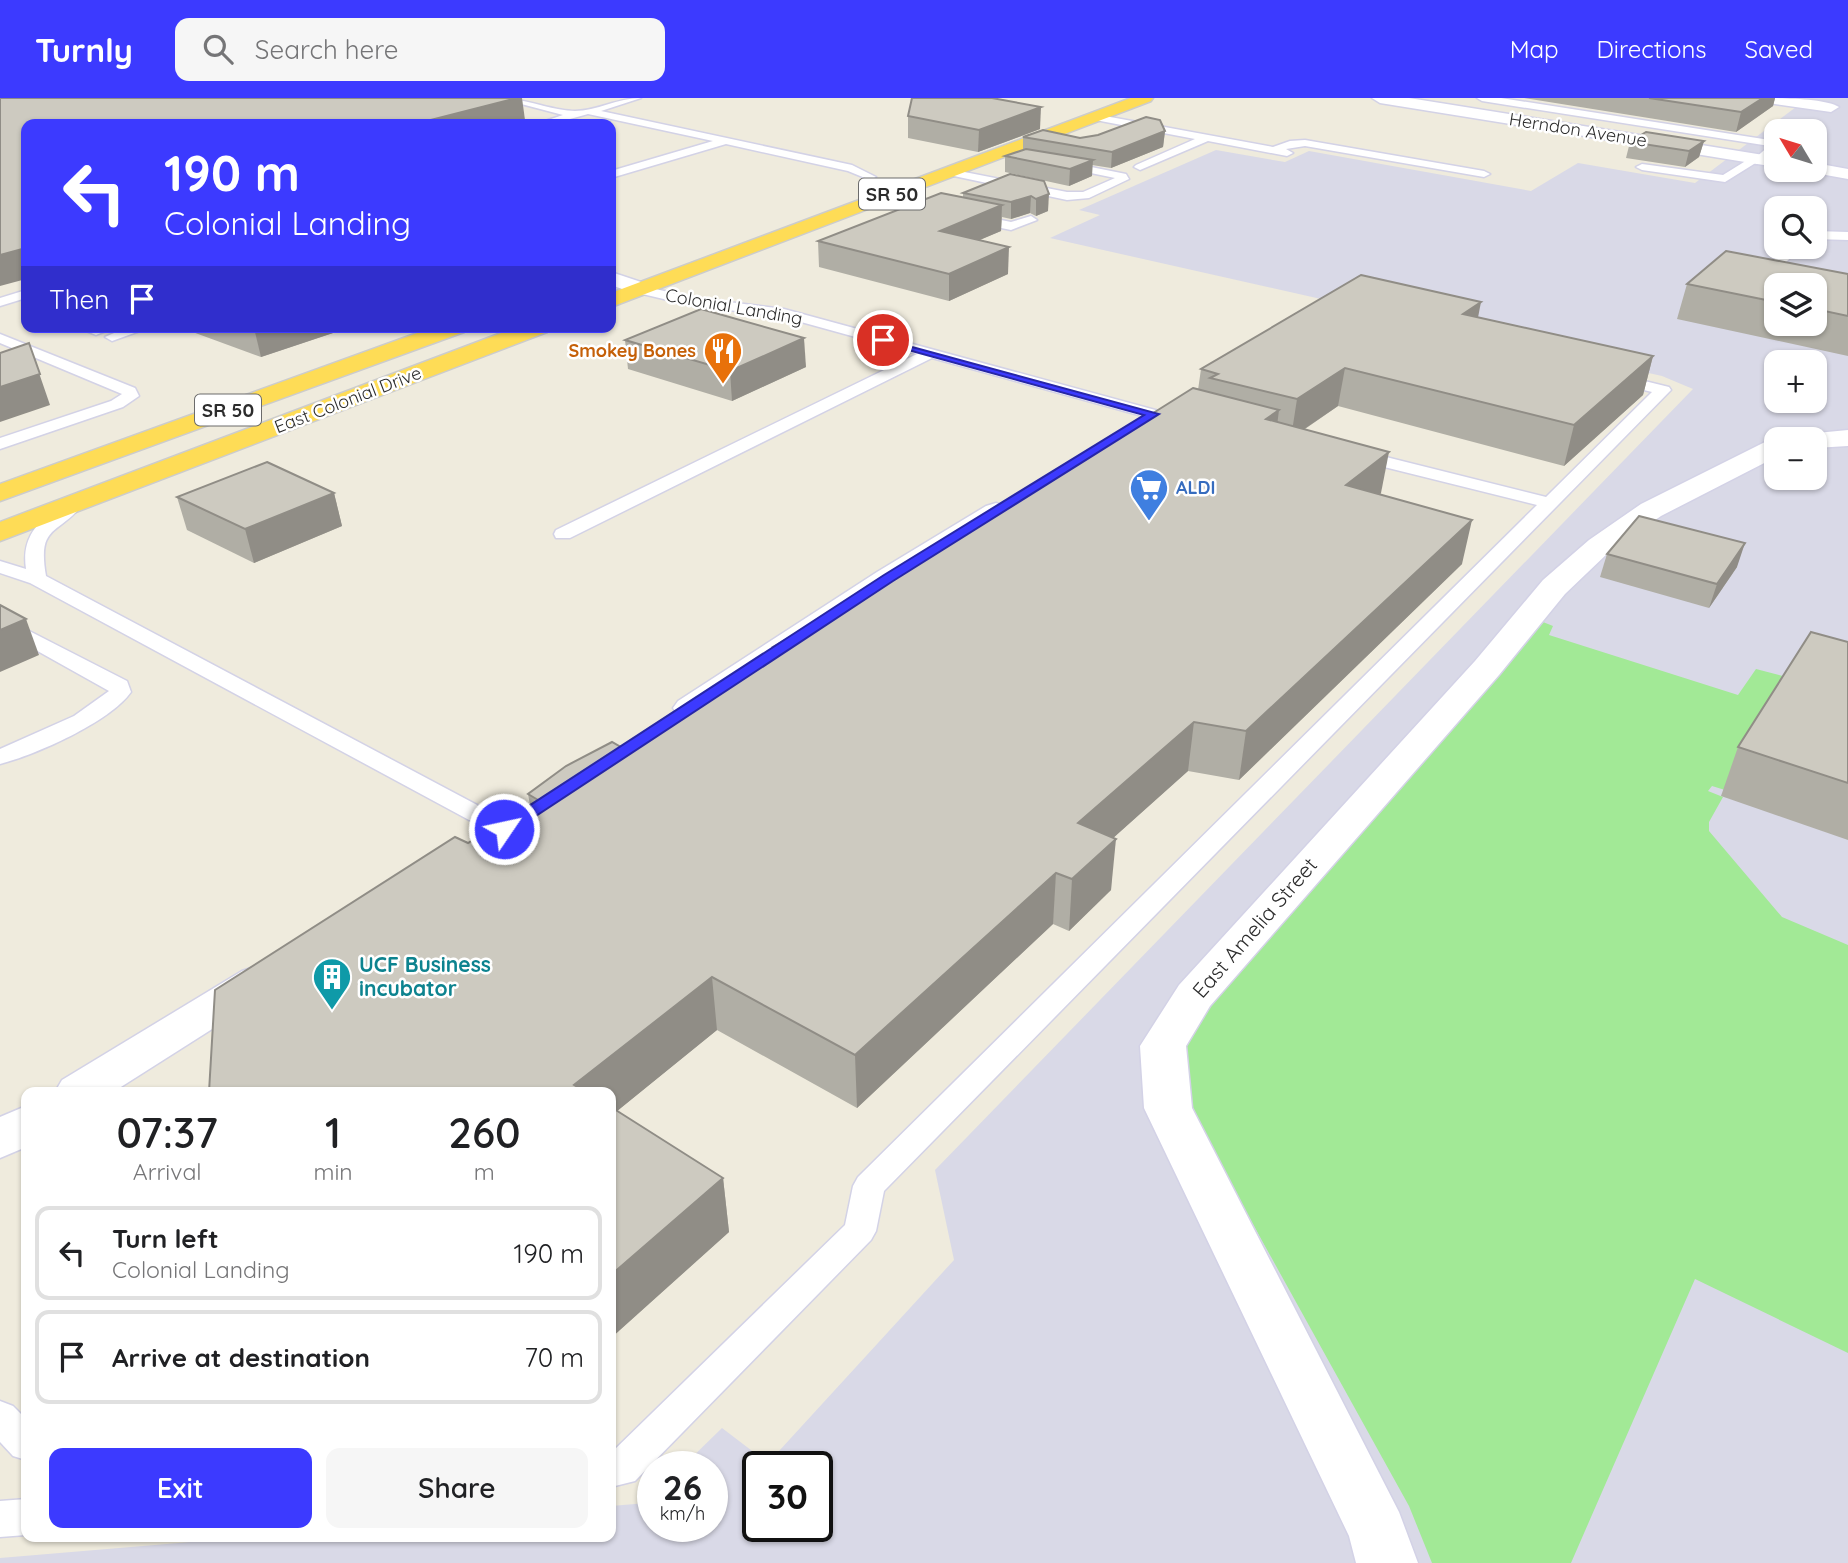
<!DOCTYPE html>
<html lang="en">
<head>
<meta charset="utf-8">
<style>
	body { margin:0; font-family:Quicksand,sans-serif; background:#f6f6f6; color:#202124; height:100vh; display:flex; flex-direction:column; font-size:26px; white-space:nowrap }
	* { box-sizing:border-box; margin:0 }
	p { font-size:23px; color:#757577 }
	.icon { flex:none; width:38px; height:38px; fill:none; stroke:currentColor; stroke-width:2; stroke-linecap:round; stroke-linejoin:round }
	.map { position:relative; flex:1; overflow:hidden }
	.details { position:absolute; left:21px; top:989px; width:595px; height:455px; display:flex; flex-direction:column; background:#fff; border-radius:14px; box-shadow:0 2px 5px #0004 }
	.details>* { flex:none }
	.banner { position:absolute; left:21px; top:21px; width:595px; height:214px; border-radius:14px; box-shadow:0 2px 5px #0004; background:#3c3aff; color:#fff; overflow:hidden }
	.needle { width:46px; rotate:308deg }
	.buttons { position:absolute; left:1764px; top:21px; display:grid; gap:14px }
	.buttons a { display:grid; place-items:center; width:63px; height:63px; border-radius:14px; background:#fff; box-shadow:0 2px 5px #0004; font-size:35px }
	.speed { position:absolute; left:637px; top:1353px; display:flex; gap:14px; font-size:35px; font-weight:700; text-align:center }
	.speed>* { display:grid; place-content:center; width:91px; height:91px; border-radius:50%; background:#fff; box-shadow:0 2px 5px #0004; line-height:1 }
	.speed small { font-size:18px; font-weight:400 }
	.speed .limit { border:4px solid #111; border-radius:10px; background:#fff; color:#111 }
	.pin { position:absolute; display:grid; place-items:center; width:60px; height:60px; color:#fff; margin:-30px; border:4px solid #fff; border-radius:50%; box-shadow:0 2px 7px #0007 }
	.me { position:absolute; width:77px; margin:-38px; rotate:56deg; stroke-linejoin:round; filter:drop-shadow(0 0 5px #0008) }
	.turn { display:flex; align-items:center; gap:24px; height:147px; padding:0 28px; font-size:32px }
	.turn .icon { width:91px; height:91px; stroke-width:2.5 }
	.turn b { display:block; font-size:49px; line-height:60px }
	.then { display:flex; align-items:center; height:66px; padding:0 28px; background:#0003; gap:14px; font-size:26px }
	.eta { display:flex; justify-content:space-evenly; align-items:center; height:119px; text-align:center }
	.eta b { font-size:42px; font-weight:600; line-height:49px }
	.primary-button { display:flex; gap:14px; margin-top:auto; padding:14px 28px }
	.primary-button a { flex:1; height:80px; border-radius:14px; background:#3c3aff; color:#fff; font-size:28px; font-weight:600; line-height:80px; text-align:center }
	.primary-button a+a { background:#f6f6f6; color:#202124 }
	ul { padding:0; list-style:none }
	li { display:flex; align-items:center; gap:21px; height:94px; margin:0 14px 10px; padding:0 14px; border:4px solid #e0e0e0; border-radius:14px }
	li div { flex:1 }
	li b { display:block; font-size:26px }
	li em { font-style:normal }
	header { display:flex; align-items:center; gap:42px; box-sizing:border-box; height:98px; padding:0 35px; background:#3c3aff; color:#fff }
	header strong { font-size:33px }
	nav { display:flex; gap:38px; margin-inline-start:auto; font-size:24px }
	.search { width:490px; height:63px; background:#f6f6f6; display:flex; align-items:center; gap:18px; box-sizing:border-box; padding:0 24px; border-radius:14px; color:#757577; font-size:26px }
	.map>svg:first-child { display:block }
	.airport { fill:#d9d9e7; fill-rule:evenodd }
	.green { fill:#a2e996 }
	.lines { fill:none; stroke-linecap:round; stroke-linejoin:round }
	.service-casing { stroke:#d3d2e6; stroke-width:3 }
	.minor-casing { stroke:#d3d2e6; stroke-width:3 }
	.tertiary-casing { stroke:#d3d2e6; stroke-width:3 }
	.trunk-casing { stroke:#ccc; stroke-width:3 }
	.service { fill:#fff; fill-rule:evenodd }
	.minor { fill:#fff; fill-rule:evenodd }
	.tertiary { fill:#fff; fill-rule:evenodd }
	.trunk { fill:#fedc56; fill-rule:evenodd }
	.wall { fill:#b0aea5; fill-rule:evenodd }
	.shaded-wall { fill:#908d86 }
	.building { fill:#cdcac0; stroke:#908d86; stroke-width:2 }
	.route { fill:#3c3aff; stroke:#2726a6; stroke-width:2 }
	.labels { text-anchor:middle; stroke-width:5; stroke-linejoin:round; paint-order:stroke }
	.far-street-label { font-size:18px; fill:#2c2c2c; stroke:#fff }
	.far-food-label { font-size:18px; font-weight:bold; fill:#c56008; stroke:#fff; text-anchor:end }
	.far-shop-label { font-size:18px; font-weight:bold; fill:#366cbe; stroke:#fff; text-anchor:start }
	.shield { fill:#fff; stroke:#6b6b6b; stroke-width:2 }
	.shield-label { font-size:19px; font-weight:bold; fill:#2c2c2c }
	.street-label { font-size:21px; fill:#2c2c2c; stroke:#fff }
	.culture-label { font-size:21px; font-weight:bold; fill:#0d838f; stroke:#fff; text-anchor:start }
</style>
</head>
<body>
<header>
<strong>Turnly</strong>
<div class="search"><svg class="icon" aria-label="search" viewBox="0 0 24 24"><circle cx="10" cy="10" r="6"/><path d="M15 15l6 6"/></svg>Search here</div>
<nav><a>Map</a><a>Directions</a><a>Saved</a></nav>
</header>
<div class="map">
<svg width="1848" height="1465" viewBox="0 0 1848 1465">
	<rect width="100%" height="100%" fill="#efebdd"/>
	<!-- airport -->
	<path class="airport" d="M 1808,0 L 1848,0 L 1848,1465 L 0,1465 L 0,1460 L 250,1439 L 611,1438 L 611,1408 L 647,1405 L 653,1399 L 653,1428 L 712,1428 L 712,1368 L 683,1368 L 722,1330 L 768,1365 L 954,1162 L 935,1072 L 1693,291 L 1662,278 L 1050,140 L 1100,117 L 1079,112 L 1216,52 L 1285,64 L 1309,53 L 1531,93 L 1578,65 L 1695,85 ZM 1776,33 L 1815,33 L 1815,72 L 1776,72 ZM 1776,110 L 1815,110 L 1815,149 L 1776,149 ZM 1776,187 L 1815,187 L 1815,226 L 1776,226 ZM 1776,264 L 1815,264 L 1815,303 L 1776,303 ZM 1776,341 L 1815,341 L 1815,380 L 1776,380 ZM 758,1368 L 817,1368 L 817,1428 L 758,1428 Z"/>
	<!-- green -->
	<polygon class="green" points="1538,522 1553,528 1549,537 1738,597 1756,571 1794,581 1725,692 1712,688 1708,693 1723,699 1709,724 1709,733 1782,819 1848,847 1848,1255 1695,1181 1571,1465 1432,1465 1409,1408 1204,1038 1187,994 1182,936"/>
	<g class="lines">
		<!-- service casing -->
		<g class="service-casing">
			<g id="service">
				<path d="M 498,0 C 526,0 552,13 575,13 C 596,13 618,0 641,0 L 601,13 L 852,67 L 876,79 L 870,82 L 848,73 L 726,46 L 611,80 L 611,73 L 713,43 L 588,16 L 552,26 L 536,26 L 563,17 Z"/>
				<polygon points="1477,0 1501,0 1776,43 1776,49 1482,3"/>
				<polygon points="1094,16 1273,49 1290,43 1305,42 1484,73 1490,76 1484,79 1305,48 1286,51 1293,55 1287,58 1208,43 1140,72 1134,69 1136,67 1195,41 1090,21 1090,17"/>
				<polygon points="1752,59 1762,61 1725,84 1642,72 1636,69 1642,66 1723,77"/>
				<polygon points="1061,63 1126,76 1129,81 1089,100 1067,102 949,77 943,74 949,71 1067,94 1083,94 1115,80 1057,68 1055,66"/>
				<polygon points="879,97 1011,124 1031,118 1037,122 1011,132 875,104 875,98"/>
				<polygon points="1815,133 1848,134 1848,142 1815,141"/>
				<polygon points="1789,149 1802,149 1769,180 1759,180 1759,174"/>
				<polygon points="639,187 689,199 784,211 1159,313 1161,316 1153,321 932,260 570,440 556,440 554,436 556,432 917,256 783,219 689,207 634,194 632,191"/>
				<polygon points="26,192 26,200 0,208 0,200"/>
				<polygon points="77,229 115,229 96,237"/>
				<polygon points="128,229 151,229 112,243 105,239"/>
				<polygon points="0,236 135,290 139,298 123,309 0,351 0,340 111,303 122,296 0,245"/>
				<polygon points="1612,275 1669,289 1671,292 884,1093 876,1133 871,1142 635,1383 611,1389 611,1355 845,1127 853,1088 858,1079 1537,407 1348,360 1345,356 1348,352 1354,351 1546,399 1652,294 1607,283 1604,280"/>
				<path d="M 74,401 L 83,406 C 58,438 37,426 46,478 L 513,726 L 516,731 L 513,736 L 504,738 L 495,736 L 30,485 L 0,475 L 0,463 L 26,471 C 22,444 33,428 54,412 C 61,407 66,403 74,401 Z"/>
				<path d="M 0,518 L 127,583 L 131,594 C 110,624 35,657 0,666 L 0,651 L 74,618 L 109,593 L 0,532 Z"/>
				<polygon points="0,1303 13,1308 26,1321 26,1362 13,1358 0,1344"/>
				<polygon points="26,1401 26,1437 0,1439 0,1403"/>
			</g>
		</g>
		<!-- minor casing -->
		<g class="minor-casing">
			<g id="minor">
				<path d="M 1760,0 C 1779,0 1826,0 1839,9 L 1831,14 L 1768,5 Z"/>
				<polygon points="1776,46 1776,59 1768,66 1756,66 1753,62 1770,47"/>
				<polygon points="611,174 647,186 650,191 647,196 639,197 611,187"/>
				<polygon points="1848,332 1848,348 1815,350 1815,341 1802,341 1806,336"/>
				<polygon points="1777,341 1776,359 1661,418 1609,454 1565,496 1499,577 1210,908 1186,948 1192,1010 1399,1414 1418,1465 1356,1465 1349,1438 1144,1010 1140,948 1179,887 1475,563 1543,482 1589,442 1641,406 1767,343"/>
				<polygon points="996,405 1006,408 1010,414 1006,420 899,486 702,617 690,620 678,617 673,610 678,603 877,474 986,408"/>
				<polygon points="257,868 272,873 279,883 272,893 113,994 55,994 62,982 242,873"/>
				<polygon points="26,1008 26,1049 0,1060 0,1019"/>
			</g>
		</g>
		<!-- tertiary casing -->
		<g class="tertiary-casing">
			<g id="tertiary">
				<polygon points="1372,0 1409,0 1776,59 1776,69 1380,5"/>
				<polygon points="1815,65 1848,71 1848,81 1809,74 1807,72 1815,72"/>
			</g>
		</g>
		<!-- trunk casing -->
		<g class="trunk-casing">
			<g id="trunk">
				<polygon points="1131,0 1153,0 1151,3 611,209 611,195"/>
				<polygon points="434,229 467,229 464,234 0,403 0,386"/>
				<polygon points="517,229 550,229 547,234 0,443 0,424"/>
			</g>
		</g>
		<!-- service -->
		<use href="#service" class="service"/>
		<!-- minor -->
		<use href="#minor" class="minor"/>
		<!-- tertiary -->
		<use href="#tertiary" class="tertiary"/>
		<!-- trunk -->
		<use href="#trunk" class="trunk"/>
	</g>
	<!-- wall -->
	<g class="wall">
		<polygon points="1524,0 1775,0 1773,8 1736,34"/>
		<polygon points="908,18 1040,31 978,54 908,40"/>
		<polygon points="1165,33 1163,49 1111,70 1092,67 1092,78 1069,88 1005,74 1005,58 1023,52 1023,39 1080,40"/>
		<polygon points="1704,43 1699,59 1685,69 1626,60 1630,44"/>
		<polygon points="1010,76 1048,113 1036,118 1030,115 1011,121 1002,119 1001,133 979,142 1008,176 949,203 819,169 818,143 963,100 963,95"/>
		<path d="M 1848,176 L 1848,258 L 1677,221 L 1687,186 ZM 1776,187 L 1815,187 L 1815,226 L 1776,226 Z"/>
		<polygon points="1478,219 1653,258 1643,297 1564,368 1338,308 1305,331 1381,395 1380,397 1462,466 1239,682 1188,673 1113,740 1111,792 1069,833 1053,826 857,1010 717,932 617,1013 723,1080 729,1134 611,1240 468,745 530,707 528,696 621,649 760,565 759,562 773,553 773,549 911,468 966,432 966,428 1037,388 1198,292 1201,271"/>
		<polygon points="179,229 351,229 261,259"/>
		<polygon points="625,242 806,269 732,303 628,271"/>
		<polygon points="334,395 342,428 254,465 187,432 177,399"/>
		<polygon points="1607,456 1737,469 1709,510 1600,479"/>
		<polygon points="1848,544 1848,742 1721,698 1738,649"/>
	</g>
	<!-- shaded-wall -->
	<g class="shaded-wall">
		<polygon points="517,0 522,0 525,22 508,26 415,26"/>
		<polygon points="1763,0 1775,0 1773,8 1736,34 1741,14"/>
		<polygon points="1041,9 1040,31 978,54 979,32"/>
		<polygon points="1165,33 1163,49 1111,70 1112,54"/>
		<polygon points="1704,43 1699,59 1685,69 1689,53"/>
		<polygon points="1093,62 1092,78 1069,88 1070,71"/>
		<polygon points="1049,96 1048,113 1036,118 1036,101"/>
		<polygon points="1031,98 1030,115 1011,121 1011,104"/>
		<polygon points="1002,107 1001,133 940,159 940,133"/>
		<polygon points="1009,149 1008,176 949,203 949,176"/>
		<polygon points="26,150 26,181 0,188 0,157"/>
		<polygon points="1481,204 1474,240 1463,216"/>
		<polygon points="257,229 351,229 261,259 254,230"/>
		<polygon points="804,240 806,269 732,303 730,273"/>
		<polygon points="1653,258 1643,297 1564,368 1574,327"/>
		<polygon points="1345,270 1338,308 1291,340 1297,301"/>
		<polygon points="39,275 50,307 0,324 0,289"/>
		<polygon points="1279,312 1274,352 1266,321"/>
		<polygon points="1389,354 1381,395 1339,430 1346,387"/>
		<polygon points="334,395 342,428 254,465 245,431"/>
		<polygon points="1472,422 1462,466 1239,682 1246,633"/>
		<polygon points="1745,445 1737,469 1709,510 1717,486"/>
		<polygon points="26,521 39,557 0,574 0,532"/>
		<polygon points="1194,624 1188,673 1074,775 1078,725"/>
		<polygon points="1116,741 1111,792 1069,833 1072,781"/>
		<polygon points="1056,775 1053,826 857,1010 855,957"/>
		<polygon points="712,879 717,932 611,1018 611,994 576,994 574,987"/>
		<polygon points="723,1080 729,1134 611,1240 611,1177"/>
	</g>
	<!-- building -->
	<g class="building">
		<polygon points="0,0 517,0 415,26 26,26 26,150 0,157"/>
		<polygon points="912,0 992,0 1041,9 979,32 908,18"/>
		<polygon points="1649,0 1763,0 1741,14"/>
		<polygon points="1146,19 1160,22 1165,33 1112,54 1023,39 1043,32 1080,40 1098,37"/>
		<polygon points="1646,34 1704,43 1689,53 1630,44"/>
		<polygon points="1026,51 1093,62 1070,71 1005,58"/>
		<polygon points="1010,76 1044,83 1049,96 1036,101 1031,98 1011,104 963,95"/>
		<polygon points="941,95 1002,107 940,133 1009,149 949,176 818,143"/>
		<polygon points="1726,153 1848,176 1848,218 1815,211 1815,187 1776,187 1776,204 1687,186"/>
		<polygon points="1361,177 1481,204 1463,216 1653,258 1574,327 1345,270 1297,301 1210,280 1218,276 1201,271"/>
		<polygon points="701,211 804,240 730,273 625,242"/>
		<polygon points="29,245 40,276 0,289 0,255"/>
		<polygon points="1193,290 1279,312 1266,321 1389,354 1346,387 1472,422 1246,633 1194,624 1078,725 1116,741 1072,781 1056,775 855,957 712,879 574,987 586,994 209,994 215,892 455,739 468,745 538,702 528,696 566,668 612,644 621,649 762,564 759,562 777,551 773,549 911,468 970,430 966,428 1033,387 1037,388"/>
		<polygon points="267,364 334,395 245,431 177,399"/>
		<polygon points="1639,418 1745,445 1717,486 1607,456"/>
		<polygon points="0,507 26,521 0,532"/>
		<polygon points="1811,534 1848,544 1848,685 1738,649"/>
		<polygon points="611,1009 723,1080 611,1177"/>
	</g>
	<!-- route -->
	<polygon class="route" points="879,240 1159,316 893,483 510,735 498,735 496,731 498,728 884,477 1144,317 879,244"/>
	<!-- icons -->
	<defs>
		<g id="restaurant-pin" transform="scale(2.0125)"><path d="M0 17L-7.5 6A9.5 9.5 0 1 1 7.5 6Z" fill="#e8710a" stroke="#fff"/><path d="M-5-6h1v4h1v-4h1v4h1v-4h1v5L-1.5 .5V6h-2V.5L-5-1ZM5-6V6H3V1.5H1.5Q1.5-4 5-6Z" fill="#fff"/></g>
		<g id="supermarket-pin" transform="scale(2.0125)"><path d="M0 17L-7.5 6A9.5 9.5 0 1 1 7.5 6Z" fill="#3f7fe0" stroke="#fff"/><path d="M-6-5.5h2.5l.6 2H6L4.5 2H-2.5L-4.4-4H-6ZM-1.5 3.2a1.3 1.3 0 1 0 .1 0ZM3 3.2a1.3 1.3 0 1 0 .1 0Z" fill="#fff"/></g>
		<g id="building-pin" transform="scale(2.0125)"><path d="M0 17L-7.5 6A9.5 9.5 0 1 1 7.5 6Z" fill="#0f9aa8" stroke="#fff"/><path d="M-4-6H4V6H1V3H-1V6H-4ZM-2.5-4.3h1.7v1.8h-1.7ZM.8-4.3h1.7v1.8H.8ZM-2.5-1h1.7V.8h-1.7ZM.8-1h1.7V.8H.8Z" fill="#fff"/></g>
	</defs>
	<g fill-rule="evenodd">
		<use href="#restaurant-pin" x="723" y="253"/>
		<use href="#supermarket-pin" x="1149" y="390"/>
		<use href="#building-pin" x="332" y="879"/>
	</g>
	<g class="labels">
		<!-- far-street labels -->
		<g class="far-street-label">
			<text transform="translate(1578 32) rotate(9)" y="6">Herndon Avenue</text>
			<text transform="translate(734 209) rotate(10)" y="6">Colonial Landing</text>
			<text transform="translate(348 302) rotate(-21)" y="6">East Colonial Drive</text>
		</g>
		<!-- far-food labels -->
		<g class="far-food-label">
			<text x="696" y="259">Smokey Bones</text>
		</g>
		<!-- far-shop labels -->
		<g class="far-shop-label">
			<text x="1176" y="396">ALDI</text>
		</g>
		<!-- shield labels -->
		<g class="shield">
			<rect x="859" y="80.5" width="66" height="31" rx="5"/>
			<rect x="195" y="296.5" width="66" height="31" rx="5"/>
		</g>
		<g class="shield-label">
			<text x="892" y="103">SR 50</text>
			<text x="228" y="319">SR 50</text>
		</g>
		<!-- street labels -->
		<g class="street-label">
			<text transform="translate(1255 830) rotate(-49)" y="7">East Amelia Street</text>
		</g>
		<!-- culture labels -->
		<g class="culture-label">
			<text x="359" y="874">UCF Business<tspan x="359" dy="24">incubator</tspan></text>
		</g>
	</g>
</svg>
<div class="buttons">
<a><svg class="needle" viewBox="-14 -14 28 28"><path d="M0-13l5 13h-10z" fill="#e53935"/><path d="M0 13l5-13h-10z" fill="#757577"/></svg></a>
<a><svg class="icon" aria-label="search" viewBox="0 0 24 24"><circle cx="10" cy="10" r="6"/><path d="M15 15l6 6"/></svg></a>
<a><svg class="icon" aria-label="layers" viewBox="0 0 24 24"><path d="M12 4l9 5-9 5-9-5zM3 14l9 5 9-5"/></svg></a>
<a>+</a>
<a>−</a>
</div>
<div class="speed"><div>26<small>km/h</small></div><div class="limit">30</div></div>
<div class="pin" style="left:883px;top:242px;background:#d93025"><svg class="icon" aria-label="arrive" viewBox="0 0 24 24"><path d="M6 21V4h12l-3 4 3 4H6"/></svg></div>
<svg class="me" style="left:504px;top:731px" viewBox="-20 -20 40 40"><circle r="17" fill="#3c3aff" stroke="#fff" stroke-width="3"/><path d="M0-11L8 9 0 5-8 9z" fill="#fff"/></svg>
<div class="banner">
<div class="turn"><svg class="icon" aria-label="left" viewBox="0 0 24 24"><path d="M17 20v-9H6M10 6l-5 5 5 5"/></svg><div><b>190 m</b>Colonial Landing</div></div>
<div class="then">Then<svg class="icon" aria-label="arrive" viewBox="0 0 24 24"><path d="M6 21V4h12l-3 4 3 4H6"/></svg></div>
</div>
<section class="details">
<div class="eta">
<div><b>07:37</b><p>Arrival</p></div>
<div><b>1</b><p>min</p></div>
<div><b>260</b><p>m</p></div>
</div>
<ul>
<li><svg class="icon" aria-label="left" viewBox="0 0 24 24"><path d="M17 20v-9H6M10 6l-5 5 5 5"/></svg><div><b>Turn left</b><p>Colonial Landing</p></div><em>190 m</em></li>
<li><svg class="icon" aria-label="arrive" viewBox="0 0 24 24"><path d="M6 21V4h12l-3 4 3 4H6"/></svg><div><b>Arrive at destination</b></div><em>70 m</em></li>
</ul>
<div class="primary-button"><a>Exit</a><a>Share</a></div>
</section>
</div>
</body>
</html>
